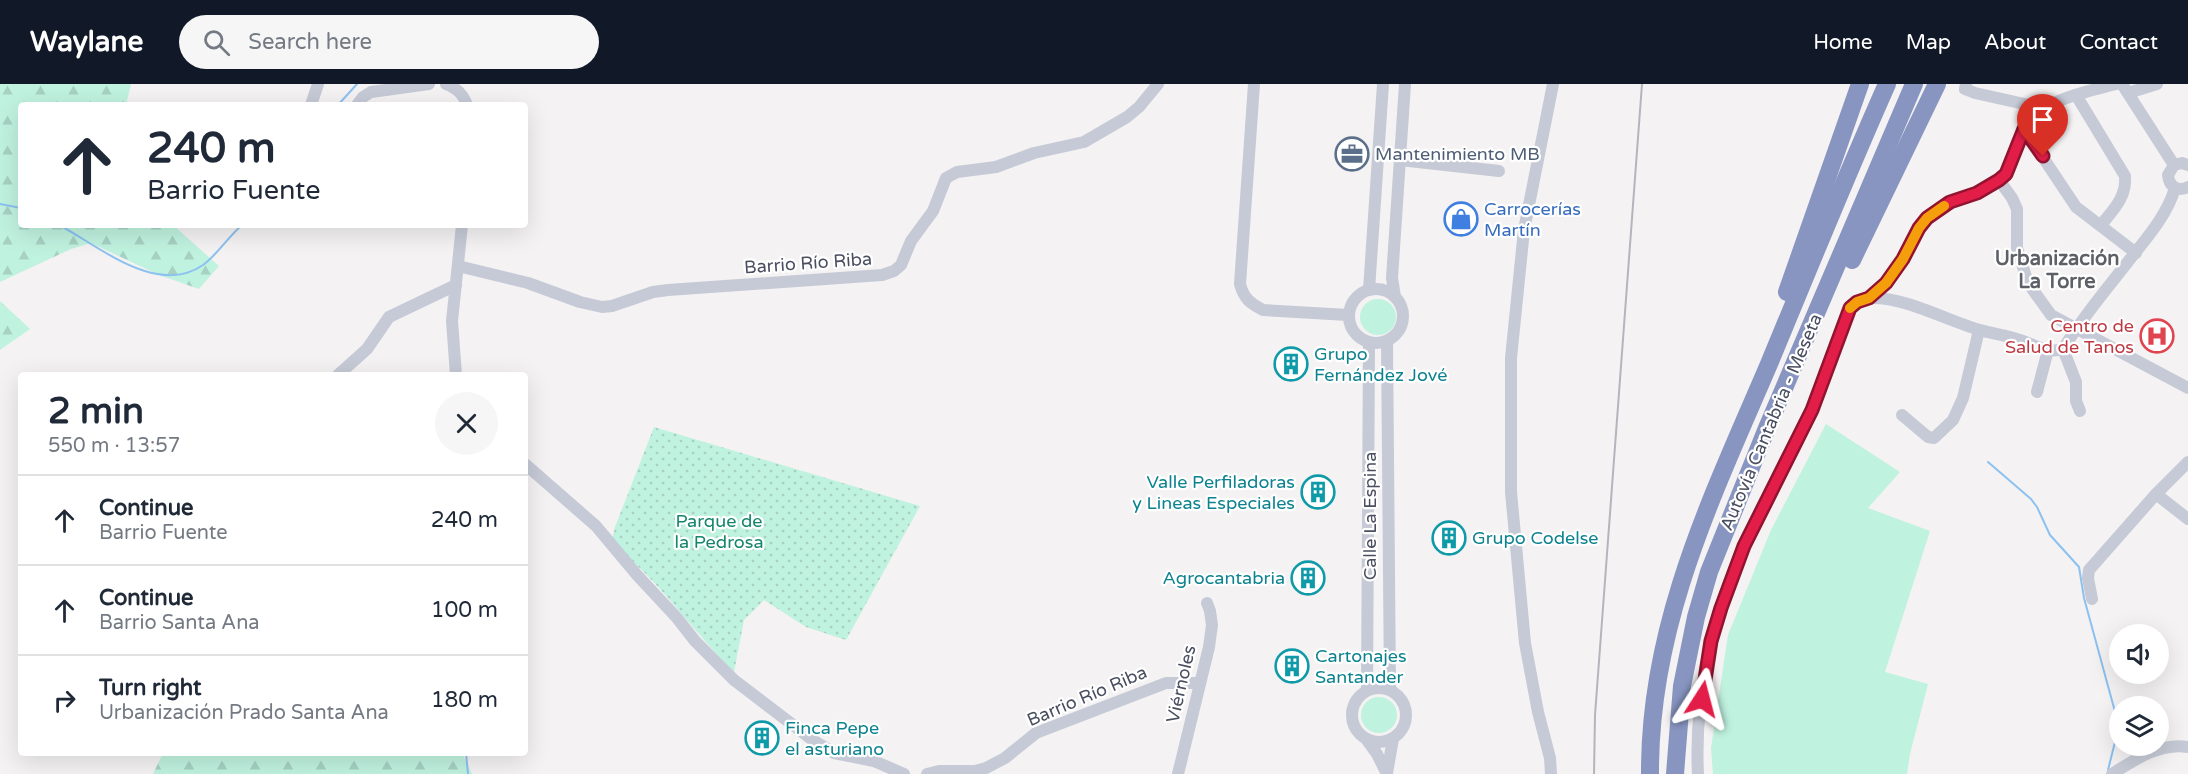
<!DOCTYPE html>
<html lang="en">
<head>
<meta charset="utf-8">
<style>
	body { margin:0; font-family:"Varela Round",sans-serif; background:#f6f6f7; color:#1f2937; height:100vh; display:flex; flex-direction:column; font-size:22px; white-space:nowrap }
	* { box-sizing:border-box; margin:0 }
	p { font-size:20px; color:#747a83 }
	.icon { flex:none; width:33px; height:33px; fill:none; stroke:currentColor; stroke-width:2; stroke-linecap:round; stroke-linejoin:round }
	.map { position:relative; flex:1; overflow:hidden }
	.sheet { position:absolute; left:18px; top:288px; width:510px; height:384px; display:flex; flex-direction:column; background:#fff; border-radius:6px; box-shadow:0 6px 24px #0002 }
	.sheet>* { flex:none }
	.top-card { position:absolute; left:18px; top:18px; width:510px; height:126px; border-radius:6px; box-shadow:0 6px 24px #0002; background:#fff; color:#1f2937; overflow:hidden }
	.controls { position:absolute; left:2109px; top:540px; display:grid; gap:12px }
	.controls a { display:grid; place-items:center; width:60px; height:60px; border-radius:50%; background:#fff; box-shadow:0 6px 24px #0002; font-size:30px }
	.pin { position:absolute; display:grid; place-items:center; width:51px; height:51px; color:#fff; margin:-62px -26px; border-radius:50% 50% 50% 0; rotate:-45deg; box-shadow:0 0 6px #0007 }
	.pin .icon { rotate:45deg }
	.me { position:absolute; width:66px; margin:-33px; rotate:9deg; stroke-linejoin:round; filter:drop-shadow(0 0 4px #0008) }
	.turn { display:flex; align-items:center; gap:21px; height:126px; padding:0 30px; font-size:27px }
	.turn .icon { width:78px; height:78px; stroke-width:2.5 }
	.turn b { display:block; font-size:42px; line-height:51px }
	.round { display:grid; place-items:center; flex:none; width:63px; height:63px; border-radius:32px; background:#f6f6f7 }
	.overview { display:flex; align-items:center; justify-content:space-between; height:102px; padding:0 30px }
	h1 { font-size:36px; font-weight:800; line-height:45px }
	ul { padding:0; list-style:none }
	li { display:flex; align-items:center; gap:18px; height:90px; padding:0 30px; border-top:2px solid #e0e1e3 }
	li div { flex:1 }
	li b { display:block; font-size:22px }
	li em { font-style:normal }
	header { display:flex; align-items:center; gap:36px; box-sizing:border-box; height:84px; padding:0 30px; background:#111827; color:#fff }
	header strong { font-size:28px }
	nav { display:flex; gap:33px; margin-inline-start:auto; font-size:21px }
	.search { width:420px; height:54px; background:#f6f6f7; display:flex; align-items:center; gap:15px; box-sizing:border-box; padding:0 21px; border-radius:33px; color:#747a83; font-size:22px }
	.map>svg:first-child { display:block }
	.grass { fill:#c0f2e0 }
	.forest { fill:url(#forest-firs) }
	.park { fill:url(#park-dots) }
	.lines { fill:none; stroke-linecap:round; stroke-linejoin:round }
	.stream { stroke:#8cc1f0; stroke-width:2 }
	.minor { stroke:#c5cad6; stroke-width:12 }
	.highway { stroke:#8895c1; stroke-width:18 }
	.rail { stroke:#b4b5bc; stroke-width:2 }
	.route-casing { stroke:#92132f; stroke-width:15 }
	.route { stroke:#e11d48; stroke-width:10 }
	.slow { stroke:#f59e0b; stroke-width:10 }
	.labels { text-anchor:middle; stroke-width:4.5; stroke-linejoin:round; paint-order:stroke }
	.service-label { font-size:18px; fill:#4e5e75; stroke:#fff; text-anchor:start }
	.shop-label { font-size:18px; fill:#366cbe; stroke:#fff; text-anchor:start }
	.street-label { font-size:18px; fill:#494f60; stroke:#fff }
	.health-label { font-size:18px; fill:#be3a42; stroke:#fff; text-anchor:end }
	.culture-label { font-size:18px; fill:#0d838f; stroke:#fff; text-anchor:start }
	.park-label { font-size:18px; fill:#14866b; stroke:#fff }
	.neighbourhood-label { font-size:20px; font-weight:bold; fill:#5e6067; stroke:#fff }
</style>
</head>
<body>
<header>
<strong>Waylane</strong>
<div class="search"><svg class="icon" aria-label="search" viewBox="0 0 24 24"><circle cx="10" cy="10" r="6"/><path d="M15 15l6 6"/></svg>Search here</div>
<nav><a>Home</a><a>Map</a><a>About</a><a>Contact</a></nav>
</header>
<div class="map">
<svg width="2188" height="690" viewBox="0 0 2188 690">
	<defs>
		<pattern id="forest-firs" width="22" height="20" patternUnits="userSpaceOnUse" patternTransform="scale(1.5)"><rect width="22" height="20" fill="#c0f2e0"/><path d="M5 1l3.5 6h-7zM16 11l3.5 6h-7z" fill="#a6d1c3"/></pattern>
		<pattern id="park-dots" width="8" height="8" patternUnits="userSpaceOnUse" patternTransform="scale(1.5)"><rect width="8" height="8" fill="#c0f2e0"/><path d="M2 2h.1M6 6h.1" fill="none" stroke="#a6d1c3" stroke-width="1.8" stroke-linecap="round"/></pattern>
	</defs>
	<rect width="100%" height="100%" fill="#f4f2f2"/>
	<!-- grass -->
	<g class="grass">
		<circle cx="1378" cy="233" r="18"/>
		<polygon points="1826,340 1900,388 1868,424 1930,447 1885,588 1928,600 1910,670 1907,690 1713,690 1711,664 1728,551 1771,446"/>
		<circle cx="1379" cy="631" r="18"/>
	</g>
	<!-- forest -->
	<g class="forest">
		<polygon points="0,0 131,0 126,21 21,21 21,141 173,141 219,182 199,205 159,191 91,159 71,165 0,198"/>
		<polygon points="0,217 30,245 0,266"/>
		<polygon points="163,669 462,669 472,690 153,690"/>
	</g>
	<!-- park -->
	<path class="park" d="M 654,343 L 920,422 L 846,556 L 806,543 L 764,516 L 744,536 L 734,588 C 708,562 685,533 660,505 C 645,488 627,473 612,455 L 615,443 Z"/>
	<g class="lines">
		<!-- stream -->
		<g class="stream">
			<polyline points="338,21 357,0"/>
			<polyline points="0,120 21,124"/>
			<path d="M 59,141 C 99,162 157,213 203,181 C 218,170 228,153 242,141"/>
			<polyline points="1988,378 2031,415 2037,423 2050,451 2079,483 2084,514 2117,635 2117,650 2108,686"/>
			<polyline points="466,669 468,690"/>
		</g>
		<!-- minor -->
		<g class="minor">
			<path d="M 446,0 C 457,4 463,10 467,21"/>
			<path d="M 1254,0 L 1240,200 C 1244,215 1250,219 1263,226 L 1348,231"/>
			<polyline points="1966,0 1965,5 1975,9 2038,23 2042,27"/>
			<path d="M 2116,0 C 2085,8 2039,16 2023,47 C 2014,64 2014,83 1999,96 L 2012,114 L 2017,125 L 2017,164 L 2028,199 L 2051,231 L 2188,304"/>
			<polyline points="2122,0 2174,81"/>
			<polyline points="2128,9 2157,0"/>
			<path d="M 2076,11 L 2125,92 C 2127,113 2113,126 2101,141"/>
			<polyline points="311,21 318,0"/>
			<polyline points="357,21 363,13 371,8 429,0"/>
			<polyline points="2024,45 2076,123 2136,169"/>
			<polyline points="1400,76 1499,87"/>
			<path d="M 2188,81 L 2182,79 L 2174,81 L 2168,91 C 2169,103 2178,108 2188,103"/>
			<polyline points="458,182 528,199 580,218 602,223 612,222 653,208 668,206 882,191 894,187 901,181 911,157 933,127 946,94 957,88 996,83 1034,69 1084,58 1127,33 1139,23 1158,0"/>
			<circle cx="1376" cy="232" r="27"/>
			<polyline points="1369,206 1383,0"/>
			<polyline points="1395,213 1392,194 1405,0"/>
			<polyline points="1869,214 1885,199 1903,175 1919,143 1927,134 1950,118 1977,109 1999,96"/>
			<polyline points="1387,258 1390,605"/>
			<polyline points="2063,265 2076,298 2076,317 2080,327"/>
			<polyline points="338,291 367,265 389,233 456,201"/>
			<polyline points="456,291 452,237 462,141"/>
			<polyline points="2037,308 2048,266"/>
			<polyline points="1902,331 1928,353 1934,354 1953,336 1963,314 1979,246"/>
			<polyline points="525,380 596,442 637,491 677,534 695,557 734,596 814,657 834,669 874,677 904,690"/>
			<polyline points="2156,410 2188,435"/>
			<polyline points="2092,515 2088,494 2089,486 2156,410 2188,378"/>
			<circle cx="1379" cy="631" r="27"/>
			<polyline points="1367,606 1369,259"/>
			<polyline points="1367,656 1377,670 1387,690"/>
			<polyline points="1387,689 1393,655"/>
			<polyline points="927,690 939,687 975,687 986,684 1005,674 1036,649 1166,599 1199,599"/>
			<polyline points="1178,690 1209,563 1212,541 1210,527 1207,519"/>
			<polyline points="1551,690 1550,674 1538,628 1525,559 1511,408 1511,274 1524,146 1553,0"/>
			<path d="M 1698,690 C 1694,615 1713,528 1745,460 C 1766,415 1792,372 1812,326 C 1826,293 1838,258 1850,224 C 1856,219 1862,214 1870,214 C 1903,212 1948,237 1980,246 C 1993,250 2007,251 2020,256 C 2035,261 2048,270 2063,265 C 2082,234 2105,207 2127,179 C 2145,156 2167,132 2175,104"/>
			<path d="M 2112,690 C 2134,676 2161,658 2188,663"/>
		</g>
		<!-- highway -->
		<g class="highway">
			<polyline points="1852,176 1937,0"/>
			<polyline points="1787,208 1860,0"/>
			<path d="M 1650,690 C 1649,541 1712,413 1769,280 C 1808,186 1846,92 1887,0"/>
			<polyline points="1675,690 1682,602 1696,533 1709,488 1767,344 1914,0"/>
		</g>
		<!-- rail -->
		<polyline class="rail" points="1594,690 1595,631 1642,0"/>
	</g>
	<g class="lines">
		<!-- route casing -->
		<g class="route-casing">
			<polyline id="route" points="1702,615 1711,557 1721,524 1744,462 1812,326 1850,224 1857,218 1869,214 1886,199 1903,175 1919,144 1927,134 1950,118 1977,109 1999,96 2006,90 2024,45 2043,72"/>
		</g>
		<!-- route -->
		<use href="#route" class="route"/>
		<!-- slow -->
		<polyline class="slow" points="1850,224 1857,218 1869,214 1886,199 1903,175 1919,144 1927,134 1944,122"/>
	</g>
	<!-- icons -->
	<defs>
		<g id="office-ring" transform="scale(1.725)"><circle r="9.5" fill="#fff" stroke="#5c6f8a" stroke-width="1.5"/><path d="M-6-3h4V-5.5h4V-3h4V5H-6ZM-1-4.5V-3h2v-1.5ZM-6 0V1H6V0Z" fill="#5c6f8a"/></g>
		<g id="shop-ring" transform="scale(1.725)"><circle r="9.5" fill="#fff" stroke="#3f7fe0" stroke-width="1.5"/><path d="M-5-2.5h2.3a2.7 3.5 0 0 1 5.4 0H5L5.5 6h-11ZM-1.5-2.5h3a1.5 2.3 0 0 0-3 0Z" fill="#3f7fe0"/></g>
		<g id="hospital-ring" transform="scale(1.725)"><circle r="9.5" fill="#fff" stroke="#e0444e" stroke-width="1.5"/><path d="M-5-5h3v3.5h4V-5h3V5h-3V1.5h-4V5h-3Z" fill="#e0444e"/></g>
		<g id="building-ring" transform="scale(1.725)"><circle r="9.5" fill="#fff" stroke="#0f9aa8" stroke-width="1.5"/><path d="M-4-6H4V6H1V3H-1V6H-4ZM-2.5-4.3h1.7v1.8h-1.7ZM.8-4.3h1.7v1.8H.8ZM-2.5-1h1.7V.8h-1.7ZM.8-1h1.7V.8H.8Z" fill="#0f9aa8"/></g>
	</defs>
	<g fill-rule="evenodd">
		<use href="#office-ring" x="1352" y="70"/>
		<use href="#shop-ring" x="1461" y="135"/>
		<use href="#hospital-ring" x="2157" y="252"/>
		<use href="#building-ring" x="1291" y="280"/>
		<use href="#building-ring" x="1318" y="408"/>
		<use href="#building-ring" x="1449" y="454"/>
		<use href="#building-ring" x="1308" y="494"/>
		<use href="#building-ring" x="1292" y="582"/>
		<use href="#building-ring" x="762" y="654"/>
	</g>
	<g class="labels">
		<!-- service labels -->
		<g class="service-label">
			<text x="1375" y="76">Mantenimiento MB</text>
		</g>
		<!-- shop labels -->
		<g class="shop-label">
			<text x="1484" y="131">Carrocerías<tspan x="1484" dy="21">Martín</tspan></text>
		</g>
		<!-- street labels -->
		<g class="street-label">
			<text transform="translate(808 179) rotate(-4)" y="6">Barrio Río Riba</text>
			<text transform="translate(1771 338) rotate(-67)" y="6">Autovía Cantabria - Meseta</text>
			<text transform="translate(1370 432) rotate(-90)" y="6">Calle La Espina</text>
			<text transform="translate(1181 600) rotate(-77)" y="6">Viérnoles</text>
			<text transform="translate(1087 612) rotate(-23)" y="6">Barrio Río Riba</text>
		</g>
		<!-- health labels -->
		<g class="health-label">
			<text x="2134" y="248">Centro de<tspan x="2134" dy="21">Salud de Tanos</tspan></text>
		</g>
		<!-- culture labels -->
		<g class="culture-label">
			<text x="1314" y="276">Grupo<tspan x="1314" dy="21">Fernández Jové</tspan></text>
			<text x="1295" y="404" text-anchor="end">Valle Perfiladoras<tspan x="1295" dy="21">y Lineas Especiales</tspan></text>
			<text x="1472" y="460">Grupo Codelse</text>
			<text x="1285" y="500" text-anchor="end">Agrocantabria</text>
			<text x="1315" y="578">Cartonajes<tspan x="1315" dy="21">Santander</tspan></text>
			<text x="785" y="650">Finca Pepe<tspan x="785" dy="21">el asturiano</tspan></text>
		</g>
		<!-- park labels -->
		<g class="park-label">
			<text x="719" y="443">Parque de<tspan x="719" dy="21">la Pedrosa</tspan></text>
		</g>
		<!-- neighbourhood labels -->
		<g class="neighbourhood-label">
			<text x="2057" y="181">Urbanización<tspan x="2057" dy="23">La Torre</tspan></text>
		</g>
	</g>
</svg>
<div class="controls">
<a><svg class="icon" aria-label="sound" viewBox="0 0 24 24"><path d="M4 9h4l5-4v14l-5-4H4zM17 9q2 3 0 6"/></svg></a>
<a><svg class="icon" aria-label="layers" viewBox="0 0 24 24"><path d="M12 4l9 5-9 5-9-5zM3 14l9 5 9-5"/></svg></a>
</div>
<div class="pin" style="left:2043px;top:72px;background:#d93025"><svg class="icon" aria-label="arrive" viewBox="0 0 24 24"><path d="M6 21V4h12l-3 4 3 4H6"/></svg></div>
<svg class="me" style="left:1702px;top:615px" viewBox="-20 -20 40 40"><path d="M0-17L14 15 0 8-14 15z" fill="#e11d48" stroke="#fff" stroke-width="4"/></svg>
<div class="top-card">
<div class="turn"><svg class="icon" aria-label="ahead" viewBox="0 0 24 24"><path d="M12 20V5M6 11l6-6 6 6"/></svg><div><b>240 m</b>Barrio Fuente</div></div>
</div>
<section class="sheet">
<div class="overview"><div><h1>2 min</h1><p>550 m · 13:57</p></div><a class="round"><svg class="icon" aria-label="close" viewBox="0 0 24 24"><path d="M6 6l12 12M18 6L6 18"/></svg></a></div>
<ul>
<li><svg class="icon" aria-label="ahead" viewBox="0 0 24 24"><path d="M12 20V5M6 11l6-6 6 6"/></svg><div><b>Continue</b><p>Barrio Fuente</p></div><em>240 m</em></li>
<li><svg class="icon" aria-label="ahead" viewBox="0 0 24 24"><path d="M12 20V5M6 11l6-6 6 6"/></svg><div><b>Continue</b><p>Barrio Santa Ana</p></div><em>100 m</em></li>
<li><svg class="icon" aria-label="right" viewBox="0 0 24 24"><path d="M7 20v-9h11M14 6l5 5-5 5"/></svg><div><b>Turn right</b><p>Urbanización Prado Santa Ana</p></div><em>180 m</em></li>
</ul>
</section>
</div>
</body>
</html>
